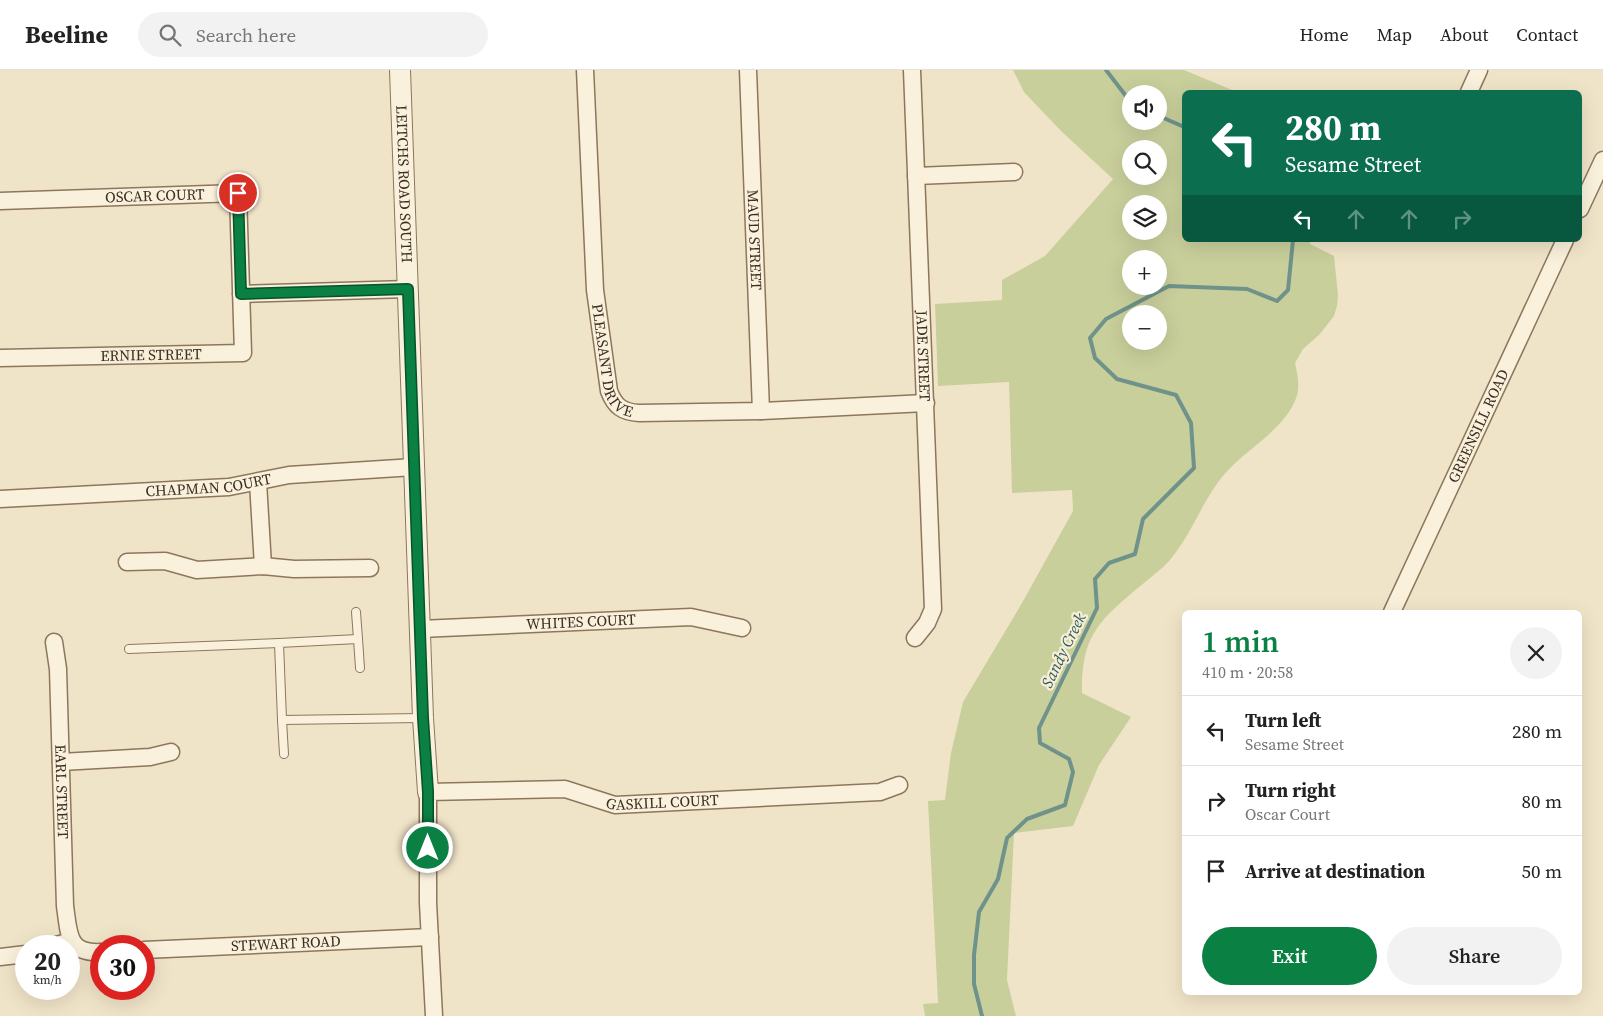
<!DOCTYPE html>
<html lang="en">
<head>
<meta charset="utf-8">
<style>
	body { margin:0; font-family:"Source Serif 4",serif; background:#f2f2f2; color:#222; height:100vh; display:flex; flex-direction:column; font-size:19px; white-space:nowrap }
	* { box-sizing:border-box; margin:0 }
	p { font-size:16px; color:#767676 }
	.icon { flex:none; width:28px; height:28px; fill:none; stroke:currentColor; stroke-width:2; stroke-linecap:round; stroke-linejoin:round }
	.map { position:relative; flex:1; overflow:hidden }
	.panel { position:absolute; left:1182px; top:540px; width:400px; height:385px; display:flex; flex-direction:column; background:#fff; border-radius:8px; box-shadow:0 5px 20px #0002 }
	.panel>* { flex:none }
	.hud { position:absolute; left:1182px; top:20px; width:400px; height:152px; border-radius:8px; box-shadow:0 5px 20px #0002; background:#0b6e4f; color:#fff; overflow:hidden }
	.controls { position:absolute; left:1122px; top:15px; display:grid; gap:10px }
	.controls a { display:grid; place-items:center; width:45px; height:45px; border-radius:50%; background:#fff; box-shadow:0 5px 20px #0002; font-size:25px }
	.speed { position:absolute; left:15px; top:865px; display:flex; gap:10px; font-size:25px; font-weight:700; text-align:center }
	.speed>* { display:grid; place-content:center; width:65px; height:65px; border-radius:50%; background:#fff; box-shadow:0 5px 20px #0002; line-height:1 }
	.speed small { font-size:12px; font-weight:400 }
	.speed .limit { border:8px solid #d22; background:#fff; color:#111 }
	.pin { position:absolute; display:grid; place-items:center; width:42px; height:42px; color:#fff; margin:-21px; border:2px solid #fff; border-radius:50%; box-shadow:0 1px 5px #0007 }
	.me { position:absolute; width:55px; margin:-28px; rotate:0deg; stroke-linejoin:round; filter:drop-shadow(0 0 4px #0008) }
	.turn { display:flex; align-items:center; gap:18px; height:105px; padding:0 20px; font-size:22px }
	.turn .icon { width:65px; height:65px; stroke-width:2.5 }
	.turn b { display:block; font-size:35px; line-height:42px }
	.lanes { display:flex; align-items:center; height:48px; padding:0 20px; background:#0003; justify-content:center; gap:25px; direction:ltr }
	.lanes .off { opacity:.35 }
	.round { display:grid; place-items:center; flex:none; width:52px; height:52px; border-radius:26px; background:#f2f2f2 }
	.summary { display:flex; align-items:center; justify-content:space-between; height:85px; padding:0 20px }
	h1 { font-size:30px; font-weight:600; line-height:38px; color:#0b8043 }
	.cta { display:flex; gap:10px; margin-top:auto; padding:10px 20px }
	.cta a { flex:1; height:58px; border-radius:30px; background:#0b8043; color:#fff; font-size:20px; font-weight:600; line-height:58px; text-align:center }
	.cta a+a { background:#f2f2f2; color:#222 }
	ul { padding:0; list-style:none }
	li { display:flex; align-items:center; gap:15px; height:70px; padding:0 20px; border-top:1px solid #e0e0e0 }
	li div { flex:1 }
	li b { display:block; font-size:19px }
	li em { font-style:normal }
	header { display:flex; align-items:center; gap:30px; box-sizing:border-box; height:70px; padding:0 25px; background:#fff; border-bottom:1px solid #e0e0e0 }
	header strong { font-size:24px }
	nav { display:flex; gap:28px; margin-inline-start:auto; font-size:18px }
	.search { width:350px; height:45px; background:#f2f2f2; display:flex; align-items:center; gap:12px; box-sizing:border-box; padding:0 18px; border-radius:28px; color:#767676; font-size:19px }
	.map>svg:first-child { display:block }
	.green { fill:#c9cf9b; fill-rule:evenodd }
	.lines { fill:none; stroke-linecap:round; stroke-linejoin:round }
	.stream { stroke:#6f938a; stroke-width:4 }
	.service-casing { stroke:#8d765c; stroke-width:10 }
	.minor-casing { stroke:#8d765c; stroke-width:19 }
	.tertiary-casing { stroke:#8d765c; stroke-width:22 }
	.service { stroke:#faf1dc; stroke-width:8 }
	.minor { stroke:#faf1dc; stroke-width:16 }
	.tertiary { stroke:#faf1dc; stroke-width:20 }
	.route-casing { stroke:#07532c; stroke-width:12 }
	.route { stroke:#0b8043; stroke-width:9 }
	.labels { text-anchor:middle; stroke-width:4.5; stroke-linejoin:round; paint-order:stroke }
	.street-label { font-size:15px; fill:#3d2e20; stroke:#f7eed8 }
	.water-label { font-size:16px; font-style:italic; fill:#2f5d5a; stroke:#f7eed8 }
</style>
</head>
<body>
<header>
<strong>Beeline</strong>
<div class="search"><svg class="icon" aria-label="search" viewBox="0 0 24 24"><circle cx="10" cy="10" r="6"/><path d="M15 15l6 6"/></svg>Search here</div>
<nav><a>Home</a><a>Map</a><a>About</a><a>Contact</a></nav>
</header>
<div class="map">
<svg width="1603" height="946" viewBox="0 0 1603 946">
	<rect width="100%" height="100%" fill="#f0e4c8"/>
	<!-- green -->
	<path class="green" d="M 1013,0 L 1184,0 L 1237,22 L 1185,22 L 1185,170 L 1310,170 L 1310,174 L 1334,186 L 1338,225 L 1337,236 L 1334,246 L 1320,264 L 1303,279 L 1295,293 C 1298,307 1301,320 1294,333 C 1280,363 1243,381 1222,407 C 1202,432 1191,465 1170,490 C 1162,499 1152,506 1144,513 C 1101,549 1081,563 1082,623 L 1131,647 L 1099,695 L 1073,756 L 1014,763 L 1007,910 L 1016,946 L 925,946 L 923,934 L 938,933 L 928,731 L 945,730 L 951,683 L 963,632 L 1022,533 L 1073,441 L 1072,420 L 1012,423 L 1009,312 L 938,316 L 935,234 L 1002,230 L 1002,210 L 1045,186 L 1113,109 L 1061,61 L 1024,22 ZM 1131,24 L 1159,24 L 1159,51 L 1131,51 ZM 1131,79 L 1159,79 L 1159,106 L 1131,106 ZM 1131,134 L 1159,134 L 1159,161 L 1131,161 ZM 1131,189 L 1159,189 L 1159,216 L 1131,216 ZM 1131,244 L 1159,244 L 1159,271 L 1131,271 Z"/>
	<g class="lines">
		<!-- stream -->
		<g class="stream">
			<polyline points="1106,0 1126,26 1131,29"/>
			<polyline points="1159,46 1182,56 1185,55"/>
			<polyline points="982,946 974,914 974,885 979,842 998,809 1007,768 1027,749 1065,735 1073,702 1069,689 1040,673 1039,658 1097,538 1095,509 1109,493 1135,484 1143,449 1194,398 1191,353 1176,325 1117,309 1095,288 1090,268 1106,249 1169,216 1247,219 1277,231 1288,220 1293,170"/>
		</g>
		<!-- service casing -->
		<g class="service-casing">
			<g id="service">
				<polyline points="356,542 358,569"/>
				<polyline points="129,579 279,573"/>
				<polyline points="282,650 279,573 358,569 360,598"/>
				<polyline points="284,684 282,650 421,648"/>
			</g>
		</g>
		<!-- minor casing -->
		<g class="minor-casing">
			<g id="minor">
				<path id="s1" d="M 585,0 L 595,220 L 609,321 C 615,337 623,342 639,343 L 761,341 L 926,333"/>
				<path id="s2" d="M 748,0 L 761,341"/>
				<path id="s3" d="M 912,0 L 933,539 L 927,553 L 915,568"/>
				<polyline points="1469,22 1479,0"/>
				<polyline points="916,106 1014,102"/>
				<path id="s4" d="M 0,131 L 238,123 L 243,283 L 0,288"/>
				<polyline points="1580,139 1603,90"/>
				<polyline points="241,224 408,219"/>
				<polyline points="258,412 263,496"/>
				<path id="s5" d="M 0,429 L 229,417 L 289,405 L 414,397"/>
				<polyline points="127,492 165,491 197,500 263,496 294,499 370,498"/>
				<path id="s6" d="M 1392,542 L 1565,170"/>
				<path id="s7" d="M 420,559 L 691,547 L 742,558"/>
				<path id="s8" d="M 54,572 L 58,599 L 65,836 C 69,863 67,884 101,882"/>
				<polyline points="61,692 150,687 171,682"/>
				<polyline points="52,876 72,871"/>
				<path id="s9" d="M 144,880 L 430,867"/>
				<polyline points="0,887 26,884"/>
				<path id="s10" d="M 434,946 L 428,833 L 428,722 L 565,719 L 615,735 L 880,722 L 899,715"/>
			</g>
		</g>
		<!-- tertiary casing -->
		<g class="tertiary-casing">
			<g id="tertiary">
				<path id="s11" d="M 400,0 L 423,648 L 428,722"/>
			</g>
		</g>
		<!-- service -->
		<use href="#service" class="service"/>
		<!-- minor -->
		<use href="#minor" class="minor"/>
		<!-- tertiary -->
		<use href="#tertiary" class="tertiary"/>
	</g>
	<g class="lines">
		<!-- route casing -->
		<g class="route-casing">
			<polyline id="route" points="238,123 241,224 408,219 423,648 428,722 428,778"/>
		</g>
		<!-- route -->
		<use href="#route" class="route"/>
	</g>
	<g class="labels">
		<!-- street labels -->
		<g class="street-label">
			<text dy="5" stroke="none"><textPath href="#s11" startOffset="114">LEITCHS ROAD SOUTH</textPath></text>
			<text dy="5" stroke="none"><textPath href="#s4" startOffset="155">OSCAR COURT</textPath></text>
			<text dy="5" stroke="none"><textPath href="#s2" startOffset="170">MAUD STREET</textPath></text>
			<text transform="translate(151 285) rotate(-1)" y="5">ERNIE STREET</text>
			<text dy="5" stroke="none"><textPath href="#s1" startOffset="295">PLEASANT DRIVE</textPath></text>
			<text dy="5" stroke="none"><textPath href="#s3" startOffset="286">JADE STREET</textPath></text>
			<text dy="5" stroke="none"><textPath href="#s6" startOffset="205">GREENSILL ROAD</textPath></text>
			<text dy="5" stroke="none"><textPath href="#s5" startOffset="209">CHAPMAN COURT</textPath></text>
			<text dy="5" stroke="none"><textPath href="#s7" startOffset="161">WHITES COURT</textPath></text>
			<text dy="5" stroke="none"><textPath href="#s8" startOffset="150">EARL STREET</textPath></text>
			<text dy="5" stroke="none"><textPath href="#s10" startOffset="461">GASKILL COURT</textPath></text>
			<text dy="5" stroke="none"><textPath href="#s9" startOffset="142">STEWART ROAD</textPath></text>
		</g>
		<!-- water labels -->
		<g class="water-label">
			<text transform="translate(1063 580) rotate(-64)" y="6">Sandy Creek</text>
		</g>
	</g>
</svg>
<div class="controls">
<a><svg class="icon" aria-label="sound" viewBox="0 0 24 24"><path d="M4 9h4l5-4v14l-5-4H4zM17 9q2 3 0 6"/></svg></a>
<a><svg class="icon" aria-label="search" viewBox="0 0 24 24"><circle cx="10" cy="10" r="6"/><path d="M15 15l6 6"/></svg></a>
<a><svg class="icon" aria-label="layers" viewBox="0 0 24 24"><path d="M12 4l9 5-9 5-9-5zM3 14l9 5 9-5"/></svg></a>
<a>+</a>
<a>−</a>
</div>
<div class="speed"><div>20<small>km/h</small></div><div class="limit">30</div></div>
<div class="pin" style="left:238px;top:123px;background:#d93025"><svg class="icon" aria-label="arrive" viewBox="0 0 24 24"><path d="M6 21V4h12l-3 4 3 4H6"/></svg></div>
<svg class="me" style="left:428px;top:778px" viewBox="-20 -20 40 40"><circle r="17" fill="#0b8043" stroke="#fff" stroke-width="3"/><path d="M0-11L8 9 0 5-8 9z" fill="#fff"/></svg>
<div class="hud">
<div class="turn"><svg class="icon" aria-label="left" viewBox="0 0 24 24"><path d="M17 20v-9H6M10 6l-5 5 5 5"/></svg><div><b>280 m</b>Sesame Street</div></div>
<div class="lanes"><svg class="icon" aria-label="left" viewBox="0 0 24 24"><path d="M17 20v-9H6M10 6l-5 5 5 5"/></svg><svg class="icon off" aria-label="ahead" viewBox="0 0 24 24"><path d="M12 20V5M6 11l6-6 6 6"/></svg><svg class="icon off" aria-label="ahead" viewBox="0 0 24 24"><path d="M12 20V5M6 11l6-6 6 6"/></svg><svg class="icon off" aria-label="right" viewBox="0 0 24 24"><path d="M7 20v-9h11M14 6l5 5-5 5"/></svg></div>
</div>
<section class="panel">
<div class="summary"><div><h1>1 min</h1><p>410 m · 20:58</p></div><a class="round"><svg class="icon" aria-label="close" viewBox="0 0 24 24"><path d="M6 6l12 12M18 6L6 18"/></svg></a></div>
<ul>
<li><svg class="icon" aria-label="left" viewBox="0 0 24 24"><path d="M17 20v-9H6M10 6l-5 5 5 5"/></svg><div><b>Turn left</b><p>Sesame Street</p></div><em>280 m</em></li>
<li><svg class="icon" aria-label="right" viewBox="0 0 24 24"><path d="M7 20v-9h11M14 6l5 5-5 5"/></svg><div><b>Turn right</b><p>Oscar Court</p></div><em>80 m</em></li>
<li><svg class="icon" aria-label="arrive" viewBox="0 0 24 24"><path d="M6 21V4h12l-3 4 3 4H6"/></svg><div><b>Arrive at destination</b></div><em>50 m</em></li>
</ul>
<div class="cta"><a>Exit</a><a>Share</a></div>
</section>
</div>
</body>
</html>
